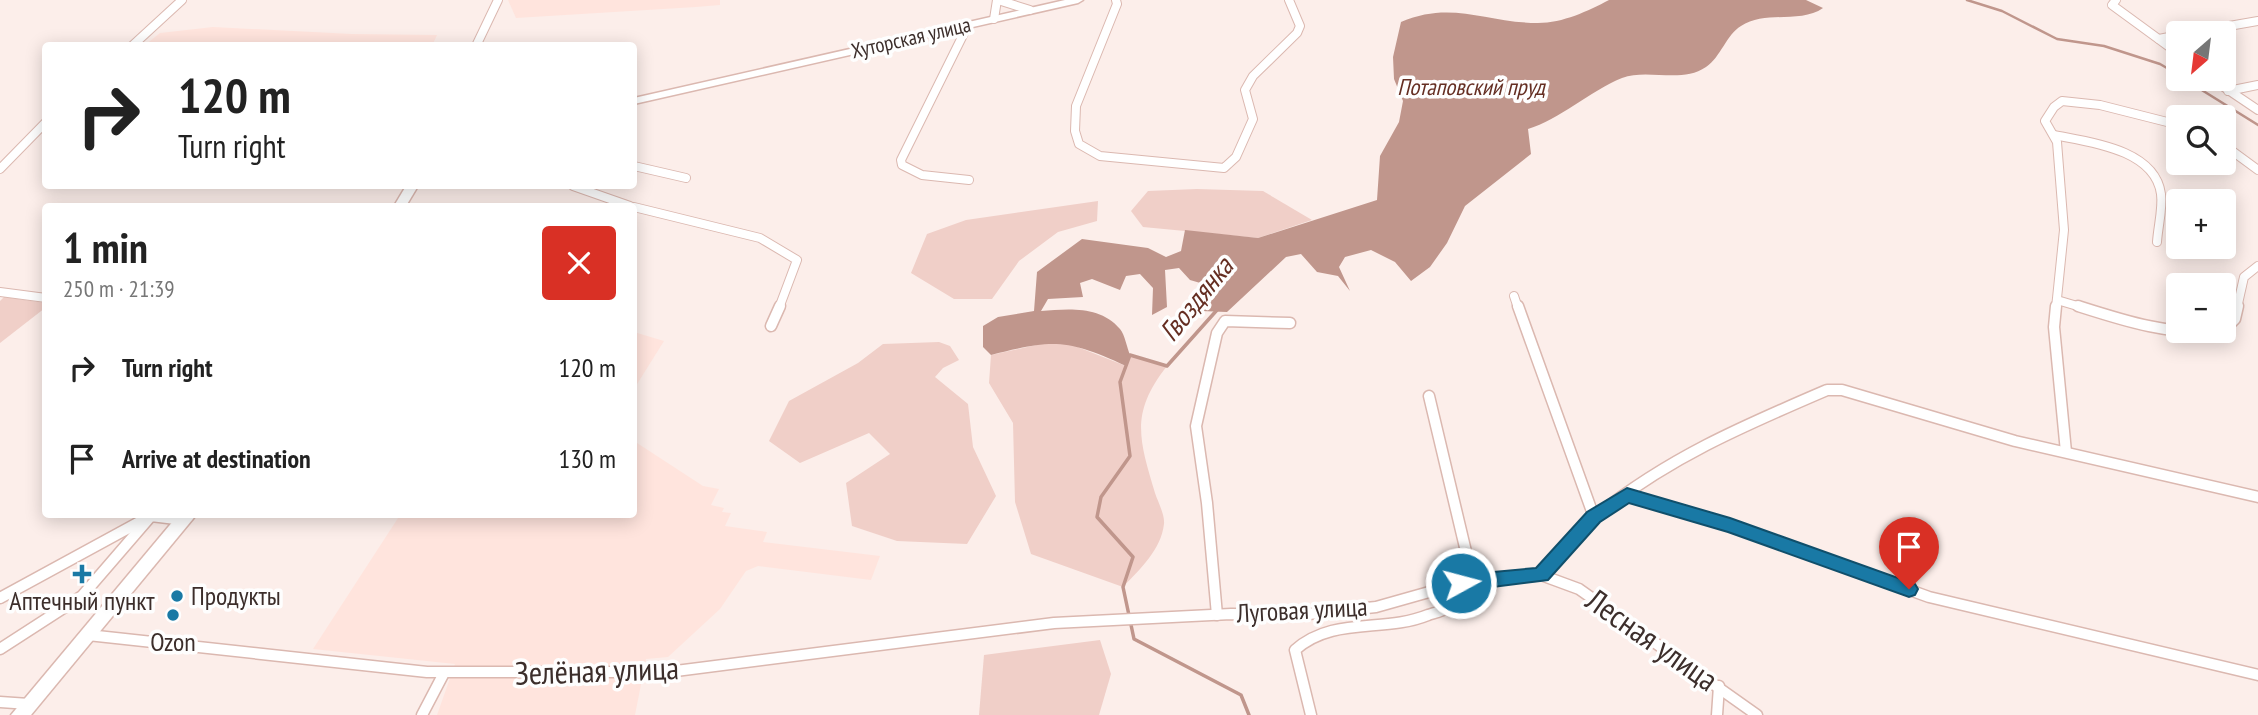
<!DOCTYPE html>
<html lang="en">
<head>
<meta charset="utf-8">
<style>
	body { margin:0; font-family:"PT Sans Narrow",sans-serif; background:#f2f2f2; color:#222; height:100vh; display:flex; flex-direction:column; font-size:26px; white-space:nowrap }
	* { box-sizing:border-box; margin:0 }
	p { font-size:23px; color:#767676 }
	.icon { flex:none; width:38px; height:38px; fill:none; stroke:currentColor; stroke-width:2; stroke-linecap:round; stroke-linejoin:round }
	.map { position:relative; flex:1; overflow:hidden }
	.panel { position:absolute; left:42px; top:203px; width:595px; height:315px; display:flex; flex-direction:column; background:#fff; border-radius:7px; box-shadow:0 4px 18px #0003 }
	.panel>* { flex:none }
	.banner { position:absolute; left:42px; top:42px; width:595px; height:147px; border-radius:7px; box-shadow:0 4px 18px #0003; background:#fff; color:#222; overflow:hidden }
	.needle { width:46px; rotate:208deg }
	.buttons { position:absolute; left:2166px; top:21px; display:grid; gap:14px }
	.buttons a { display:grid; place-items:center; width:70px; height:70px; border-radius:7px; background:#fff; box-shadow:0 4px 18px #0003; font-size:35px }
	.pin { position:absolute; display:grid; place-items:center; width:60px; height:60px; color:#fff; margin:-72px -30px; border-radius:50% 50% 50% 0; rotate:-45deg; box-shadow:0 0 7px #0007 }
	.pin .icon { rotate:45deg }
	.me { position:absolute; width:77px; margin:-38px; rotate:83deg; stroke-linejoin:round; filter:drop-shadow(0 0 5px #0008) }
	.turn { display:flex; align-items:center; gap:24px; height:147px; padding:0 21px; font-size:32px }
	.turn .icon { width:91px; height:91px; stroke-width:2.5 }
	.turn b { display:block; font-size:49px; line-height:60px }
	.round { display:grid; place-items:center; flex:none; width:74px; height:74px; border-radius:7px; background:#f2f2f2 }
	.summary { display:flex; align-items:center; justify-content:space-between; height:119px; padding:0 21px }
	h1 { font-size:42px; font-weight:800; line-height:52px }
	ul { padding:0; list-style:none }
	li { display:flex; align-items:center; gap:21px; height:91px; padding:0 21px }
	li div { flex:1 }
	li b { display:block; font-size:26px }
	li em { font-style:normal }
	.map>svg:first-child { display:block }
	.built { fill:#ffe4dd }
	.green { fill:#f0cfc8 }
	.water { fill:#c0968c }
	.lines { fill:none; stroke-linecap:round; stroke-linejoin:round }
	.stream-far1 { stroke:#c0968c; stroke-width:2.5 }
	.stream { stroke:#c0968c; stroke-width:3.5 }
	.minor-far1-casing { stroke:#dbb8b0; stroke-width:10 }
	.minor-casing { stroke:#dbb8b0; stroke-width:13 }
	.secondary-casing { stroke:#dbb8b0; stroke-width:3 }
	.minor-far1 { stroke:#fff; stroke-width:8 }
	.minor { stroke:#fff; stroke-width:10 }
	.secondary { fill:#fff; fill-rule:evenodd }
	.route { fill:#1979a5; stroke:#104f6b; stroke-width:2 }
	.poi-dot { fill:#1979a5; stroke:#fefefe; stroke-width:2.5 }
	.labels { text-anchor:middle; stroke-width:7; stroke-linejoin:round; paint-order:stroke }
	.far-street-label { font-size:21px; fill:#3c2e2b; stroke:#fefefe }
	.far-water-label { font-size:23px; font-style:italic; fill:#652e22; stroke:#fefefe }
	.poi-label { font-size:26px; fill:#3c2e2b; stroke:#fefefe }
	.street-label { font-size:26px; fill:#3c2e2b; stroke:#fefefe }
	.water-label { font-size:28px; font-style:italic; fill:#652e22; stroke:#fefefe }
	.near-street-label { font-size:32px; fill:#3c2e2b; stroke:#fefefe }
</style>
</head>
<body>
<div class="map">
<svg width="2258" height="715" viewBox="0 0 2258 715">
	<rect width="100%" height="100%" fill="#fceeea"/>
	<!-- built -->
	<g class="built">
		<polygon points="508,0 720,0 720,5 696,7 516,18"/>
		<polygon points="213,27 352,34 437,35 432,46 145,45 160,33"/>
		<polygon points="634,332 664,341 634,389"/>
		<polygon points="634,441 703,486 719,489 711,505 724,508 722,512 731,513 725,526 767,532 763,542 880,556 871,580 758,566 746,571 720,609 668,657 646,659 635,715 437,715 455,664 313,649 400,515 634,514"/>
	</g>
	<!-- green -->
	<g class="green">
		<polygon points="1197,189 1263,191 1312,220 1258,238 1143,227 1131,211 1148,191"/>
		<polygon points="1098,201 1097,221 1058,232 1019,261 992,299 954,299 911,273 927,234 966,220"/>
		<polygon points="4,297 45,303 45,308 0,343 0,301"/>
		<polygon points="939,342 950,346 959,360 943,368 935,377 968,404 973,447 996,496 967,544 897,541 852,526 846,483 890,454 869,433 800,463 769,441 789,401 858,363 883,344"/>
		<path d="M 1045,343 L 1070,344 L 1126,366 L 1130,355 L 1167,366 C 1130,413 1139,439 1155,493 C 1158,502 1165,515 1164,524 C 1161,550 1140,569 1123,587 L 1031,554 L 1015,502 L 1013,423 L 989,383 L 991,355 Z"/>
		<polygon points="1100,640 1111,674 1099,715 979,715 984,655"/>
	</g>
	<!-- water -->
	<path class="water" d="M 1609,0 L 1806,0 L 1823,8 C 1801,24 1765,10 1741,26 C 1726,35 1721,57 1706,67 C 1681,84 1648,68 1622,78 C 1590,91 1559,120 1528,129 L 1531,154 L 1465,206 L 1447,243 L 1430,267 L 1411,281 L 1395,262 L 1371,250 L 1345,257 L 1339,267 L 1350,291 L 1338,276 L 1317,272 L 1301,254 L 1286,257 L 1227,312 L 1201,311 L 1214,287 L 1190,280 L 1179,268 L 1165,270 L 1167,307 L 1152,315 L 1153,288 L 1140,274 L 1126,276 L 1120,290 L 1092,279 L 1080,283 L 1083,297 L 1048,299 L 1041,311 C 1067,309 1100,305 1120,329 C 1125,335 1127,348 1130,355 L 1126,366 C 1067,339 1054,339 991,355 L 983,347 L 983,326 L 998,317 L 1034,311 L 1037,272 L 1082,239 L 1148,248 L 1166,257 L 1181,251 L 1185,230 L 1258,238 L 1377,200 L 1380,156 L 1399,122 L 1403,101 L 1394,79 L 1393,57 L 1401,22 C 1452,0 1486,23 1538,23 C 1563,23 1588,11 1609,0 Z"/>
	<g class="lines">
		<!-- stream-far1 -->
		<g class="stream-far1">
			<polyline points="1967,0 2002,11 2057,39 2104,46 2160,64 2179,75"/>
			<polyline points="2184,79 2258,125"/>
		</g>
		<!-- stream -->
		<polyline class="stream" points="1217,310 1167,366 1130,355 1120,382 1130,456 1101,497 1097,517 1133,557 1123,587 1134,639 1241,695 1249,715"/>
		<!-- minor-far1 casing -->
		<g class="minor-far1-casing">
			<g id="minor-far1">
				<polyline points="998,0 1030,10"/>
				<polyline points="1116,0 1117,4 1076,106 1075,131 1079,144 1100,156 1224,168 1236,157 1253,119 1245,90 1253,76 1297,33 1300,26 1289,0"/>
				<polyline points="2116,0 2112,5 2179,54"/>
				<polyline points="994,19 997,0"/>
				<polyline points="968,25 901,160 902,165 922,175 969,180"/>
				<polyline points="2189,33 2258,21"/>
				<polyline points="2159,39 2179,35"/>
				<polyline points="132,46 182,0"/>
				<polyline points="476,46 498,0"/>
				<polyline points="2212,79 2258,110"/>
				<polyline points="2228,91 2258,85"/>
				<path d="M 2054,135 C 2089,142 2155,149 2161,194 C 2163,209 2158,226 2157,242"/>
				<polyline points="2224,145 2258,170"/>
				<polyline points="634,166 686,178"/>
				<polyline points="0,169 46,122"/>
				<polyline points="573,186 630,206"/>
				<polyline points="634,207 760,238 797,260 779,308"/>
				<polyline points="0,292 46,298"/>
				<polyline points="1514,296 1518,308"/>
				<polyline points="2057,300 2084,308"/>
				<polyline points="2056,308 2064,230 2057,142 2045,121 2054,107 2062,101 2100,105 2179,125"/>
				<polyline points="2237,308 2244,277 2258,266"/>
			</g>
		</g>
		<!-- minor casing -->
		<g class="minor-casing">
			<g id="minor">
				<polyline points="1518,306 1594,517"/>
				<polyline points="2056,306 2054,327 2066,452"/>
				<path d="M 2078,306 C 2125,321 2171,336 2220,331"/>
				<polyline points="771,326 780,306"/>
				<polyline points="2224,330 2235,319 2238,306"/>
				<polyline points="1429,396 1473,581"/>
				<polyline points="1627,495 1730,525 1929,597 2258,675"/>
				<polyline points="1541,575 1579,589 1757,715"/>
				<polyline points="0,598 145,519"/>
				<polyline points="1217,615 1207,503 1196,426 1217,333 1225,321 1290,323"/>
				<path d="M 88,635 L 427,672 L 668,672 L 1054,623 L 1231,614 L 1299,615 L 1376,607 L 1461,583 L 1541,575 C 1559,556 1576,532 1596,516 C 1668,458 1743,426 1827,390 L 1842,390 L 2015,441 L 2258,497"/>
				<polyline points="0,649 82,596 151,516 184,520"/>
				<polyline points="0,702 29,704"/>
				<polyline points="422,715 444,673"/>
				<path d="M 1311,715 L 1295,650 C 1333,616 1384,633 1428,615 C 1434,613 1444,611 1448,607 C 1453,601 1457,590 1461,583"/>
				<polyline points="1717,715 1719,686"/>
			</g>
		</g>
		<!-- secondary casing -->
		<g class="secondary-casing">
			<g id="secondary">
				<polygon points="1065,0 1083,0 1078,3 634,104 634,98"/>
				<polygon points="406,186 418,186 406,206 394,206"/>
				<polygon points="179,514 197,514 31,715 11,715"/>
			</g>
		</g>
		<!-- minor-far1 -->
		<use href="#minor-far1" class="minor-far1"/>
		<!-- minor -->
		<use href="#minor" class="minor"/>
		<!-- secondary -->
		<use href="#secondary" class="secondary"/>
	</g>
	<!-- route -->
	<polygon class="route" points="1627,488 1730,518 1915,584 1918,589 1915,595 1909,597 1728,532 1629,503 1600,522 1548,580 1461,591 1455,589 1452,583 1455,577 1461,575 1536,568 1587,512"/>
	<!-- markers -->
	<g class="poi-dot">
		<path d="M78.5 563.5h7v7h7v7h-7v7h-7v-7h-7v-7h7z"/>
		<circle cx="177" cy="596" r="7"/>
		<circle cx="173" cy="615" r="7"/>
	</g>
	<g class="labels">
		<!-- far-street labels -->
		<g class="far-street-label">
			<text transform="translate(911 38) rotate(-13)" y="7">Хуторская улица</text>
		</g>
		<!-- far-water labels -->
		<g class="far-water-label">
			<text x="1471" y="95">Потаповский пруд</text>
		</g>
		<!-- poi labels -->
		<g class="poi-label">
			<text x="191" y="605" text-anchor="start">Продукты</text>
			<text x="82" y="610">Аптечный пункт</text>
			<text x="173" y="651">Ozon</text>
		</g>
		<!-- street labels -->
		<g class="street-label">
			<text transform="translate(1302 610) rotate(-3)" y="9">Луговая улица</text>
		</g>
		<!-- water labels -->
		<g class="water-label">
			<text transform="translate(1196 299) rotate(-51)" y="10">Гвоздянка</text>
		</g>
		<!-- near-street labels -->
		<g class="near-street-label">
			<text transform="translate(1652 640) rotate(35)" y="11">Лесная улица</text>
			<text transform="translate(597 671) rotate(-2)" y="11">Зелёная улица</text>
		</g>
	</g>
</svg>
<div class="buttons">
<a><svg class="needle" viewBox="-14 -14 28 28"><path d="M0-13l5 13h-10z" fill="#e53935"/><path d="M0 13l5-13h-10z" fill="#767676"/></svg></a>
<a><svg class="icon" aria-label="search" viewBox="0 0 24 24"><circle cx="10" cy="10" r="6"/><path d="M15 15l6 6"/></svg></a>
<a>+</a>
<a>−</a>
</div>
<div class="pin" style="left:1909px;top:589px;background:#d93025"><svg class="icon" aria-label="arrive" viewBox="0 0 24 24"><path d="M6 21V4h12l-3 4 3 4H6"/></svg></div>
<svg class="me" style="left:1461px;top:583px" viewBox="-20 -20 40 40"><circle r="17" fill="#1979a5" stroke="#fff" stroke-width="3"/><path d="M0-11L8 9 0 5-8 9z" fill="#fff"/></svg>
<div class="banner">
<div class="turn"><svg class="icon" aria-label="right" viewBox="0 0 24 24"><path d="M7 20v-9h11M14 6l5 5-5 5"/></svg><div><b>120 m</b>Turn right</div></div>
</div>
<section class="panel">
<div class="summary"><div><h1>1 min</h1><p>250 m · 21:39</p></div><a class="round" style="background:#d93025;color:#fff"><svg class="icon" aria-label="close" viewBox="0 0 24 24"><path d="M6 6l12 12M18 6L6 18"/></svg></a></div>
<ul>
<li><svg class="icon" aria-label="right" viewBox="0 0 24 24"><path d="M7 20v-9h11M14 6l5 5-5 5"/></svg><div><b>Turn right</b></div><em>120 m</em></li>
<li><svg class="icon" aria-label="arrive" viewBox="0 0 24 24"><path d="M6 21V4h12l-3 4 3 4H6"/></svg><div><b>Arrive at destination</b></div><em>130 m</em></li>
</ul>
</section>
</div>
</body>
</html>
